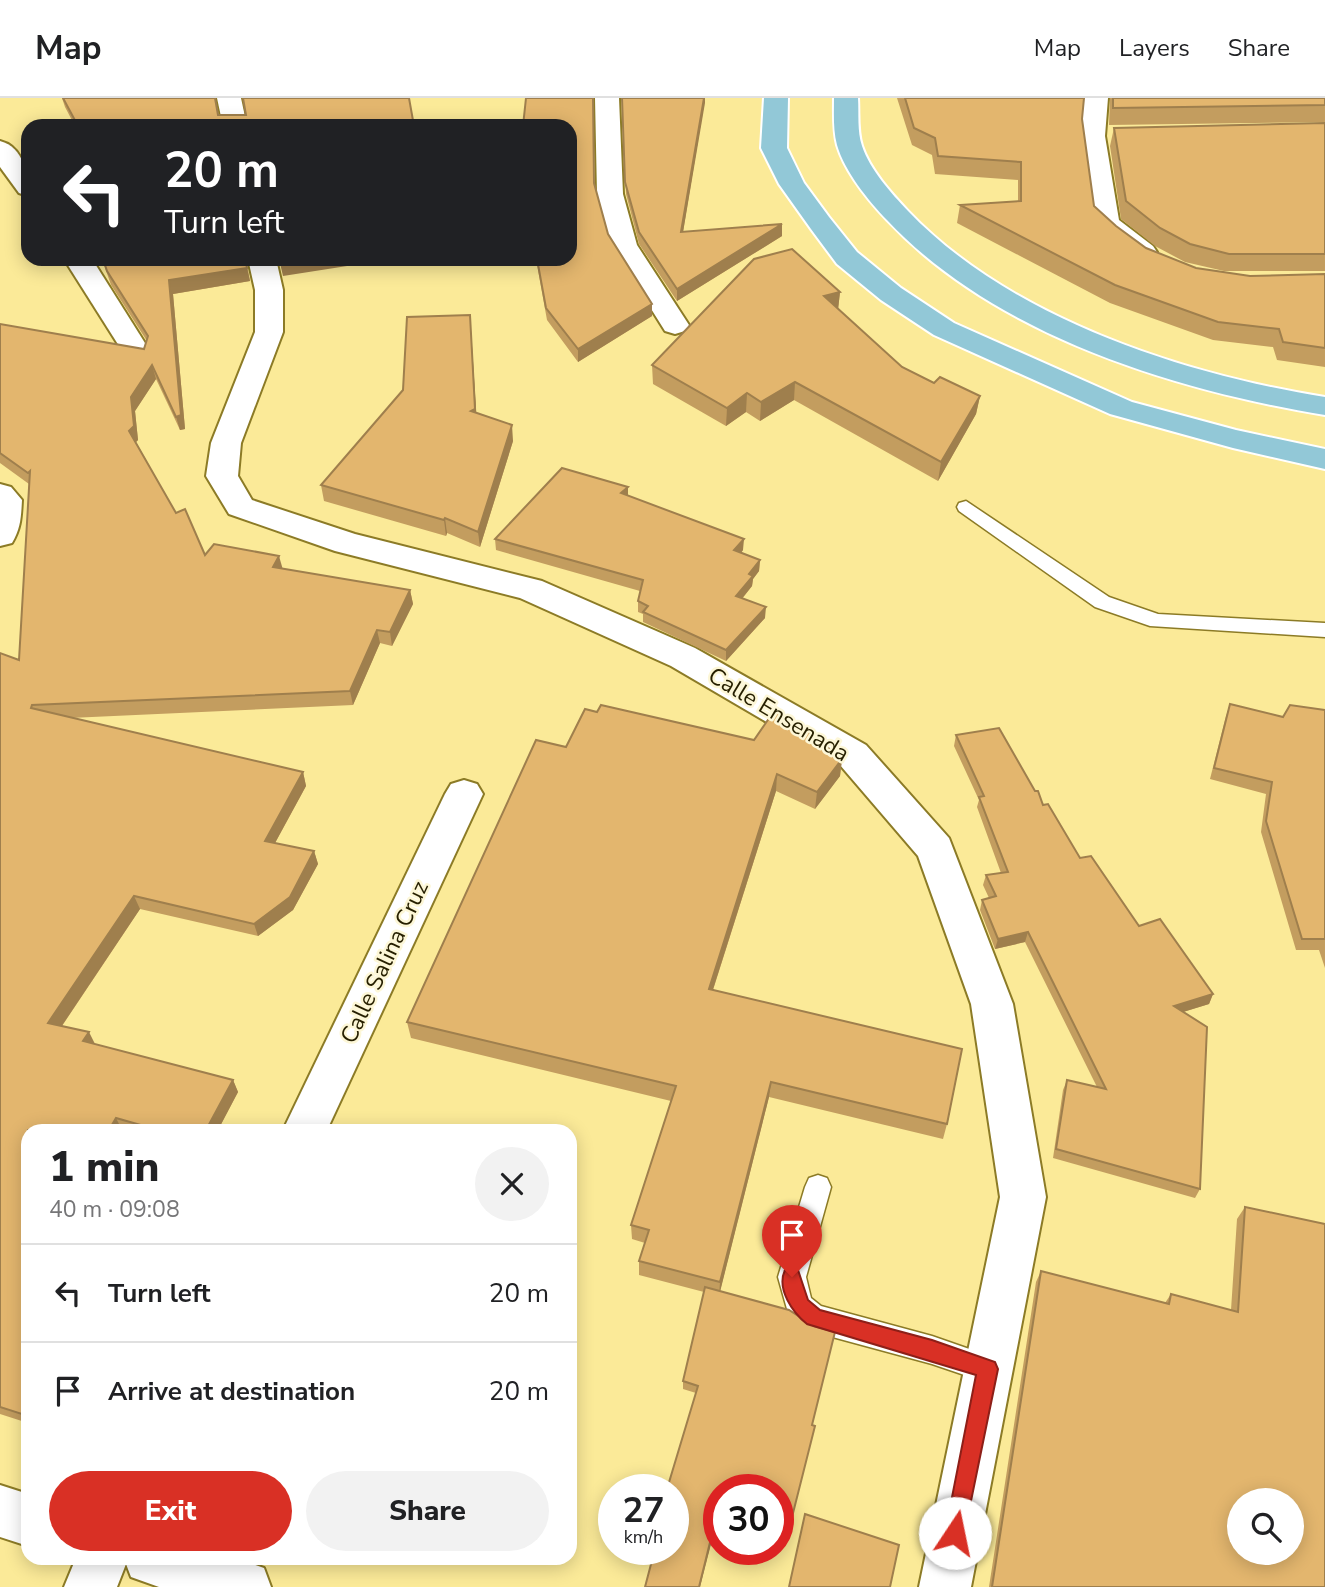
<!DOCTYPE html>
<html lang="en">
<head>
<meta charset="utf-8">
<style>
	body { margin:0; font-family:"Nunito Sans",sans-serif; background:#f2f2f2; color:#202124; height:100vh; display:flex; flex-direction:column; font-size:26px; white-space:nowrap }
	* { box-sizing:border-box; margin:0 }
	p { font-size:23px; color:#757577 }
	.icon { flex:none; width:38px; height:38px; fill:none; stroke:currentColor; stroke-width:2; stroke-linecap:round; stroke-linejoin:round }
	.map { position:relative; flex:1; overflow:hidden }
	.drawer { position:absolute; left:21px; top:1026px; width:556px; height:441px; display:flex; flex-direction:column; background:#fff; border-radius:21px; box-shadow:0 4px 18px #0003 }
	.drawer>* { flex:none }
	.banner { position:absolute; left:21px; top:21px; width:556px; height:147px; border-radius:21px; box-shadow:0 4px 18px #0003; background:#202124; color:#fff; overflow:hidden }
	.tools { position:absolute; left:1227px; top:1390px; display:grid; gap:14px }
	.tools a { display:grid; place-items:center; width:77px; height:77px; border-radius:50%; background:#fff; box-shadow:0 4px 18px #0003; font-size:35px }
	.speed { position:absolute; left:598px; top:1376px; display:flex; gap:14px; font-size:35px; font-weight:700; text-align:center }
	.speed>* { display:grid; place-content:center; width:91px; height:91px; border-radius:50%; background:#fff; box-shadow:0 4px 18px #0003; line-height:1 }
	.speed small { font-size:18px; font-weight:400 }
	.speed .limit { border:10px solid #d22; background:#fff; color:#111 }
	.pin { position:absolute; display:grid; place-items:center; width:60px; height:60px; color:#fff; margin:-72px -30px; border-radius:50% 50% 50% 0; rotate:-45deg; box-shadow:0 0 7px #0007 }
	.pin .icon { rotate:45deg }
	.me { position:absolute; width:77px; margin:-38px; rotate:11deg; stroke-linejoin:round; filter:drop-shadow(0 0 5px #0008) }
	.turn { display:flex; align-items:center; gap:24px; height:147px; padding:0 28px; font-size:32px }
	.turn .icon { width:91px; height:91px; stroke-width:2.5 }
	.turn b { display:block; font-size:49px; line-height:60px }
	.round { display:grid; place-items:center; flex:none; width:74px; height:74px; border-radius:37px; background:#f2f2f2 }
	.overview { display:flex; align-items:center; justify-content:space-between; height:119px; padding:0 28px }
	h1 { font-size:42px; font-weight:800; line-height:52px }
	.cta { display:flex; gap:14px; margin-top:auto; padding:14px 28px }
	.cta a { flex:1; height:80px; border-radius:42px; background:#d93025; color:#fff; font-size:28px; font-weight:800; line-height:80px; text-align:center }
	.cta a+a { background:#f2f2f2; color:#202124 }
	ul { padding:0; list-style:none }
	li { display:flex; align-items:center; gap:21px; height:98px; padding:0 28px; border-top:2px solid #e0e0e0 }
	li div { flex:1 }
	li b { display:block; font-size:26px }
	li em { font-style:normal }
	header { display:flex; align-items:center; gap:42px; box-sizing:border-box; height:98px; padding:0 35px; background:#fff; border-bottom:2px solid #e0e0e0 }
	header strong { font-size:33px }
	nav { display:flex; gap:38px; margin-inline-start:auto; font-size:24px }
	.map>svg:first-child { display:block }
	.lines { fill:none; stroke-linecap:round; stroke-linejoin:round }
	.lane-casing { stroke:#8c7b26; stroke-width:3 }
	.street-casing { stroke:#8c7b26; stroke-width:4 }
	.secondary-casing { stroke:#8c7b26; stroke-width:4 }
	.primary-casing { stroke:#fff; stroke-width:4 }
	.lane { fill:#fff; fill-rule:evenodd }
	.street { fill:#fff; fill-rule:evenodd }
	.secondary { fill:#fff; fill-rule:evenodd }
	.primary { fill:#92c8d7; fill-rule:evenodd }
	.wall { fill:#c39d5f }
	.shaded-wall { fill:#9f7f4d }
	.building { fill:#e3b66e; stroke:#9f7f4d; stroke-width:2; fill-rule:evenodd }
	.route { fill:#d93025; stroke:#8d1f18; stroke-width:2 }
	.labels { text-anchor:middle; stroke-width:5; stroke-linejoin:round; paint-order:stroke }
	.street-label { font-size:23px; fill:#261f00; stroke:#fdf7d7 }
</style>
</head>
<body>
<header>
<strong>Map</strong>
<nav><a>Map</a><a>Layers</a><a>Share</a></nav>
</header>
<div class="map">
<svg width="1325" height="1489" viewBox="0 0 1325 1489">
	<rect width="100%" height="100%" fill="#fbea98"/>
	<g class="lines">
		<!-- lane casing -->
		<g class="lane-casing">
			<g id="lane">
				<polygon points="966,403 1109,499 1158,516 1325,525 1325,539 1150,528 1095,509 959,413 957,409 959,405"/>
				<polygon points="818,1077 827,1080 831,1089 806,1179 811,1200 821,1208 932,1238 998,1261 1002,1271 998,1281 988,1285 932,1266 814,1234 789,1218 778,1179 805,1089 809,1080"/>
			</g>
		</g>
		<!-- street casing -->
		<g class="street-casing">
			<g id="street">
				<polygon points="217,0 241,0 247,28 223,28"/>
				<polygon points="595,0 619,0 623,96 637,147 689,227 685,233 675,236 665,233 611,147 597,96"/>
				<polygon points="1084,0 1108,0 1105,38 1119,122 1153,148 1157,154 1153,160 1133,160 1093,125 1081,38"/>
				<path d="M 0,43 C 24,49 28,77 28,98 L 19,95 L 0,69 Z"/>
				<polygon points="64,161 92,161 150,253 146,259 136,262 126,259"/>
				<polygon points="248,161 276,161 283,192 283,234 241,345 238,378 252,402 355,436 542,483 695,550 866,647 949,740 1013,906 1046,1099 971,1489 919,1489 1000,1099 971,906 918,758 840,667 671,568 520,500 335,453 229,416 206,378 211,345 255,234 255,192"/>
				<path d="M 0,386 L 11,389 L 22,402 C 21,419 21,430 12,445 L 0,448 Z"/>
				<polygon points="464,682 477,686 483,696 327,1032 283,1032 445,696 451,686"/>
				<polygon points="0,1387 28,1396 28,1448 0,1439"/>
			</g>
		</g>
		<!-- secondary casing -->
		<g class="secondary-casing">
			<polygon id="secondary" points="76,1460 235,1460 264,1470 271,1489 159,1489 131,1479 126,1466 117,1489 64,1489"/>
		</g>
		<!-- primary casing -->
		<g class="primary-casing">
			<g id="primary">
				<polygon points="764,0 788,0 787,50 804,85 829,119 857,154 901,190 954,225 1132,304 1236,332 1325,351 1325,371 1233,350 1110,316 934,237 881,202 837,166 811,131 779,86 761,50"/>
				<path d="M 834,0 L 858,0 C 859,16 857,33 862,48 C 870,72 891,95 908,113 C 1010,220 1182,276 1325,299 L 1325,317 C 1174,292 995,237 887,122 C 868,102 845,74 837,47 C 833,32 834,16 834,0 Z"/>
			</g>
		</g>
		<!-- lane -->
		<use href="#lane" class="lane"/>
		<!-- street -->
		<use href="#street" class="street"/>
		<!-- secondary -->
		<use href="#secondary" class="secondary"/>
		<!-- primary -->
		<use href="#primary" class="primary"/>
	</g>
	<!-- wall -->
	<g class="wall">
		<polygon points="62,0 215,0 219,17 414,28 75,28 65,9"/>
		<polygon points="622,0 705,0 683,134 782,138 677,203 639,146 626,96"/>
		<polygon points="897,0 1084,0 1082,21 1094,108 1116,128 1146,150 1196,170 1250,178 1325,176 1325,269 1277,262 1273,249 1213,242 1110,205 957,125 960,107 1018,103 1018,82 935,76 932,57 912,47"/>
		<polygon points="1110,0 1325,0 1325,24 1109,27"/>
		<polygon points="1325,25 1325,173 1224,173 1185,164 1155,148 1121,121 1110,48 1114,30"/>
		<polygon points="594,86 608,136 652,206 652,218 578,264 547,222 536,161 570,161"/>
		<polygon points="102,161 246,161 250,183 173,196 185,331 180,332 156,281 135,313 138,342 136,344 176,415 205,457 282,471 410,492 413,506 392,548 380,545 353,607 70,620 303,674 306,688 275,745 314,753 318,766 293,812 258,838 140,811 62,928 95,946 233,982 238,994 218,1032 28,1032 28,1325 0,1316 0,555 19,562 29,386 0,365 0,226 144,251 147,243 111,187"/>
		<polygon points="840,194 838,211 902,269 934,285 980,298 976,316 938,383 794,302 760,323 746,314 726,328 653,286 652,267"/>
		<polygon points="471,232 476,315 513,343 480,449 447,435 446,438 324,403 321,387"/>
		<polygon points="628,389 628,398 743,452 741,455 760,462 759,473 753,481 752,488 742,501 765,520 726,563 643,524 643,516 638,514 638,503 640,493 496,452 495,441"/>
		<polygon points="1230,606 1283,619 1325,612 1325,870 1319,852 1296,852 1261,734 1266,696 1210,681 1226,618"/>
		<polygon points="597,614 842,661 840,678 815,711 776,693 713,892 947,1026 943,1041 769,999 720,1193 812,1327 787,1438 779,1435 779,1391 719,1391 719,1415 674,1451 696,1295 683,1291 683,1283 704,1194 639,1177 639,1163 645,1145 632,1141 631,1127 671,1003 411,940 407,924 566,649"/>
		<polygon points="956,637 1043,707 1080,760 1139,828 1213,896 1209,906 1183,914 1200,1091 1195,1100 1053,1060 1063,992 1067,982 1097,989 1025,844 995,851 980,812 982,802 989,800 983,787 986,777 1001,775 977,709 979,702 954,648"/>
		<polygon points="1245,1109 1325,1489 989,1489 1036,1184 1041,1173 1165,1205 1171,1196 1231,1212 1237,1121"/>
	</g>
	<!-- shaded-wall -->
	<g class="shaded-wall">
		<polygon points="704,0 705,0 705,5 681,146 681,134"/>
		<polygon points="782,126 782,138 677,203 677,191"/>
		<polygon points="303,161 392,161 283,178 280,165"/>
		<polygon points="247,170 250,183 173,196 185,331 180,332 176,319 169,182"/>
		<polygon points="840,194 838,212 824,198"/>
		<polygon points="652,206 652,218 578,264 578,251"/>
		<polygon points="470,217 471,232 477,326 471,313"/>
		<polygon points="152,267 156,281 135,313 138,342 134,346 129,333 131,299"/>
		<polygon points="795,284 794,302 760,323 761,304"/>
		<polygon points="747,295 746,314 726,328 727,310"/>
		<polygon points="980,298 976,316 938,383 941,364"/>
		<polygon points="512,327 513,343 480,449 478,434"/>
		<polygon points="628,389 628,400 621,395"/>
		<polygon points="445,420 447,435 446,438 444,422"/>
		<polygon points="744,441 743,452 734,463 734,452"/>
		<polygon points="279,458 283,472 273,469"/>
		<polygon points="760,462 759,473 753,481 752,488 735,509 736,498 749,476"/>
		<polygon points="410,492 413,506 392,548 390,534"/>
		<polygon points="766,509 765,520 726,563 726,552"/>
		<polygon points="377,532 380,545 353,607 350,593"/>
		<polygon points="842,661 840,678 815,711 817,694"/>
		<polygon points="303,674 306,688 269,756 265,743"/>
		<polygon points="777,676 776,693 708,907 709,891"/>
		<polygon points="314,753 318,766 293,812 258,838 254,826"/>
		<polygon points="134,798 140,811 55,938 48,925"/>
		<polygon points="1028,834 1025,844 995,851 998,841"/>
		<polygon points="1213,896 1209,906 1170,918 1174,908"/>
		<polygon points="89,934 95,946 83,943"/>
		<polygon points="233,982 238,994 218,1032 206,1032"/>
		<polygon points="771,984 769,999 719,1198 720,1184"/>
		<polygon points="116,1020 122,1032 109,1032"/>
		<polygon points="719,1408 719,1415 700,1489 699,1489"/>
	</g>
	<!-- building -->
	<g class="building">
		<polygon points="63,0 215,0 218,17 246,17 243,0 409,0 414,28 78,28"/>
		<polygon points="526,0 593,0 594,85 608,136 652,206 578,251 546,210 537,161 570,161 570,28 523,28"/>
		<polygon points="622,0 704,0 681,134 782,126 677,191 639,134 625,84"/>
		<polygon points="905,0 1084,0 1082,21 1094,108 1116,128 1146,150 1196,170 1250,178 1325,176 1325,250 1283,244 1279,231 1218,224 1115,187 960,107 1021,103 1021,64 938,58 935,40 914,30"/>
		<polygon points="1113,0 1325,0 1325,7 1113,10"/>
		<polygon points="1325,25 1325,156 1229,156 1190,146 1160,130 1126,103 1114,30"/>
		<polygon points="792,151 840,194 824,198 902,269 934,285 940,279 980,298 941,364 795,284 761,304 747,295 727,310 652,267 754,161"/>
		<polygon points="103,161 245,161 247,170 169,182 181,317 176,319 152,267 131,299 134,328 129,333 176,415 185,411 205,457 214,446 279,458 273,469 410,492 390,534 377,532 350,593 32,607 31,610 303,674 265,743 314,753 290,799 254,826 134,798 48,925 89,934 83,943 233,982 206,1032 158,1032 116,1020 109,1032 28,1032 28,1318 0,1309 0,555 19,562 30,373 28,375 0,355 0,226 144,251 148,238 107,173"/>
		<polygon points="279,161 303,161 280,165"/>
		<polygon points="470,217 475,311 471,313 512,327 478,434 445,420 444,422 321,387 403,292 407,219"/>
		<polygon points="562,370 628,389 621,395 744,441 734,452 760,462 749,476 753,478 736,498 766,509 726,552 643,514 648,508 638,503 643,482 495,441"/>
		<polygon points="1230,606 1283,619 1290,607 1325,612 1325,841 1302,841 1266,723 1272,684 1214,670"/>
		<polygon points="601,607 754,642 774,613 806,632 842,661 817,694 777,676 709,891 962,951 947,1026 771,984 720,1184 639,1163 649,1132 631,1127 676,988 407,924 536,642 566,649 585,611 597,614"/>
		<polygon points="999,630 1035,693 1038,693 1043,707 1048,706 1080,760 1091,758 1139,828 1160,821 1213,896 1174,908 1207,929 1200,1091 1056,1051 1067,982 1106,991 1028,834 998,841 982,802 996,798 986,777 1008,774 979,699 984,698 956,637"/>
		<path d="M 1245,1109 L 1325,1126 L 1325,1489 L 992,1489 L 1041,1173 L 1169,1206 L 1171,1196 L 1238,1214 ZM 1239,1402 L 1292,1402 L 1292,1454 L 1239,1454 Z"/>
		<polygon points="705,1189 789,1212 814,1228 835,1234 812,1327 815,1328 789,1431 779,1428 779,1391 719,1391 719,1408 699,1489 645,1489 655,1451 674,1451 674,1391 667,1391 698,1288 683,1283"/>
		<polygon points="805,1416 899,1447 890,1489 789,1489"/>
	</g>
	<!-- route -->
	<path class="route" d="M 792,1169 L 798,1172 L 808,1202 L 820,1212 L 932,1242 L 995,1264 L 998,1271 L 963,1442 L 955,1445 L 948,1442 L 945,1435 L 976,1277 L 807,1226 C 793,1215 776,1191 785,1172 Z"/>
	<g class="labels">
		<!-- street labels -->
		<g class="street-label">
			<text transform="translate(779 616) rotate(31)" y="8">Calle Ensenada</text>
			<text transform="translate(384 864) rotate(-65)" y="8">Calle Salina Cruz</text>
		</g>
	</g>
</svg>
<div class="tools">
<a><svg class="icon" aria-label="search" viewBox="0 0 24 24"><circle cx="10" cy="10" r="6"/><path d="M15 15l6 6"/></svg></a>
</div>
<div class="speed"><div>27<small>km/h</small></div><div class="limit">30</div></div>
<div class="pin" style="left:792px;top:1179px;background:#d93025"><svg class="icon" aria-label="arrive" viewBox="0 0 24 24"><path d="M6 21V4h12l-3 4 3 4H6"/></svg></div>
<svg class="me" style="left:955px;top:1435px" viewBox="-20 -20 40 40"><circle r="19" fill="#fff"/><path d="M0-13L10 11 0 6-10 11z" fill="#d93025"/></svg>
<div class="banner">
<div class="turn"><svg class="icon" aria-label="left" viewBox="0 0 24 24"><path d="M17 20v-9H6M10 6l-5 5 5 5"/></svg><div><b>20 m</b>Turn left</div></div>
</div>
<section class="drawer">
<div class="overview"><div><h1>1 min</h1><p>40 m · 09:08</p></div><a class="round"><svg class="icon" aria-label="close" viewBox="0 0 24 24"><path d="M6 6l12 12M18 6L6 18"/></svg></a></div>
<ul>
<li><svg class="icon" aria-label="left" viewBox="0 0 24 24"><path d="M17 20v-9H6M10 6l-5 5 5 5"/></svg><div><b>Turn left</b></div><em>20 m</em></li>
<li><svg class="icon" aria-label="arrive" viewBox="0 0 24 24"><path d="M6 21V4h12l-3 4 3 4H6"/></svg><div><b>Arrive at destination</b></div><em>20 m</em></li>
</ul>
<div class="cta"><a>Exit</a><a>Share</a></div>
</section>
</div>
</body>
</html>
